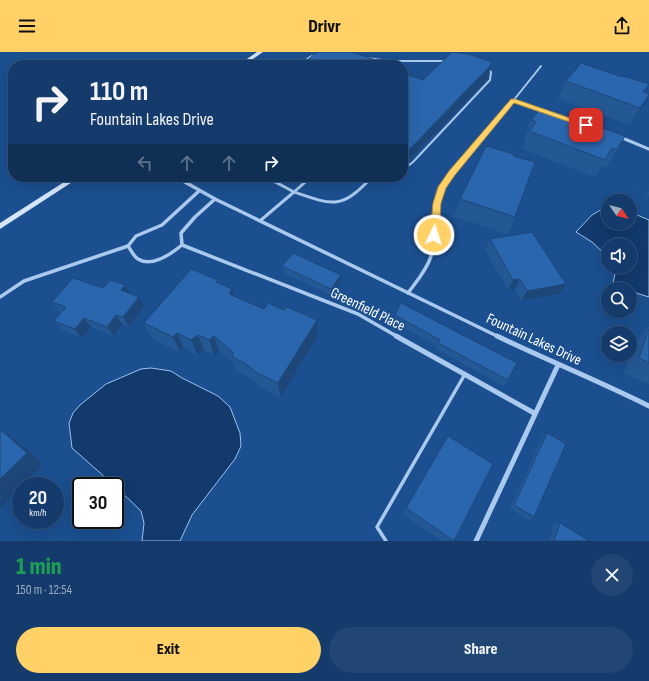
<!DOCTYPE html>
<html lang="en">
<head>
<meta charset="utf-8">
<style>
	body { margin:0; font-family:"Sofia Sans Condensed",sans-serif; background:#214673; color:#f1f3f6; height:100vh; display:flex; flex-direction:column; font-size:15px; white-space:nowrap }
	* { box-sizing:border-box; margin:0 }
	p { font-size:13px; color:#9dadc1 }
	.icon { flex:none; width:22px; height:22px; fill:none; stroke:currentColor; stroke-width:2; stroke-linecap:round; stroke-linejoin:round }
	.map { position:relative; height:489px; overflow:hidden }
	.drawer { display:flex; flex-direction:column; background:#143b6b; flex:1 }
	.drawer>* { flex:none }
	.top-card { position:absolute; left:8px; top:8px; width:400px; height:122px; border-radius:16px; box-shadow:0 4px 16px #0002,0 0 0 1px #33557e; background:#143b6b; color:#f1f3f6; overflow:hidden }
	.needle { width:26px; rotate:125deg }
	.buttons { position:absolute; left:601px; top:142px; display:grid; gap:8px }
	.buttons a { display:grid; place-items:center; width:36px; height:36px; border-radius:50%; background:#143b6b; box-shadow:0 4px 16px #0002,0 0 0 1px #33557e; font-size:20px }
	.speed { position:absolute; left:12px; top:425px; display:flex; gap:8px; font-size:20px; font-weight:700; text-align:center }
	.speed>* { display:grid; place-content:center; width:52px; height:52px; border-radius:50%; background:#143b6b; box-shadow:0 4px 16px #0002,0 0 0 1px #33557e; line-height:1 }
	.speed small { font-size:10px; font-weight:400 }
	.speed .limit { border:2px solid #111; border-radius:6px; background:#fff; color:#111 }
	.pin { position:absolute; display:grid; place-items:center; width:34px; height:34px; color:#fff; margin:-17px; border-radius:8px; box-shadow:0 2px 6px #0006 }
	.me { position:absolute; width:44px; margin:-22px; rotate:4deg; stroke-linejoin:round; filter:drop-shadow(0 0 3px #0008) }
	.turn { display:flex; align-items:center; gap:14px; height:84px; padding:0 16px; font-size:18px }
	.turn .icon { width:52px; height:52px; stroke-width:2.5 }
	.turn b { display:block; font-size:28px; line-height:34px }
	.lanes { display:flex; align-items:center; height:38px; padding:0 16px; background:#0003; justify-content:center; gap:20px; direction:ltr }
	.lanes .off { opacity:.35 }
	.round { display:grid; place-items:center; flex:none; width:42px; height:42px; border-radius:21px; background:#214673 }
	.headline { display:flex; align-items:center; justify-content:space-between; height:68px; padding:0 16px }
	h1 { font-size:24px; font-weight:800; line-height:30px; color:#1e9e55 }
	.action { display:flex; gap:8px; margin-top:auto; padding:8px 16px }
	.action a { flex:1; height:46px; border-radius:24px; background:#ffd166; color:#111; font-size:16px; font-weight:800; line-height:46px; text-align:center }
	.action a+a { background:#214673; color:#f1f3f6 }
	header { display:flex; justify-content:space-between; align-items:center; height:52px; padding:0 16px; background:#ffd166; color:#111; font-size:18px; font-weight:800 }
	.map>svg:first-child { display:block }
	.water { fill:#123a6d; stroke:#9cc4f0 }
	.lines { fill:none; stroke-linecap:round; stroke-linejoin:round }
	.lane-far2 { stroke:#a9c9ee; stroke-width:2 }
	.lane-far1 { stroke:#a9c9ee; stroke-width:3 }
	.lane { stroke:#a9c9ee; stroke-width:3.5 }
	.street-far2 { stroke:#a9c9ee; stroke-width:3 }
	.street-far1 { stroke:#a9c9ee; stroke-width:3.5 }
	.street { stroke:#a9c9ee; stroke-width:5 }
	.secondary { fill:#d6e6fa; fill-rule:evenodd }
	.wall { fill:#245895 }
	.shaded-wall { fill:#1d4779 }
	.building { fill:#2a66ad; stroke:#1d4779 }
	.route { fill:#ffd166; stroke:#a68842 }
	.labels { text-anchor:middle; stroke-width:4; stroke-linejoin:round; paint-order:stroke }
	.street-label { font-size:15px; fill:#fff; stroke:#1b4f8f }
</style>
</head>
<body>
<header><svg class="icon" aria-label="menu" viewBox="0 0 24 24"><path d="M4 6h16M4 12h16M4 18h16"/></svg>Drivr<svg class="icon" aria-label="share" viewBox="0 0 24 24"><path d="M12 15V3M7 8l5-5 5 5M5 13v7h14v-7"/></svg></header>
<div class="map">
<svg width="649" height="489" viewBox="0 0 649 489">
	<rect width="100%" height="100%" fill="#1b4f8f"/>
	<!-- water -->
	<g class="water">
		<polygon points="604,156 608,156 608,171 630,171 630,160 649,168 649,245 630,239 630,237 626,237 613,231 615,222 613,215 630,215 630,193 608,193 608,205 592,190 576,180 592,163"/>
		<polygon points="151,316 171,319 182,326 218,344 230,355 240,381 241,394 235,407 192,463 180,489 142,489 144,471 141,459 115,434 72,396 69,371 73,361 80,353 106,332 141,317"/>
	</g>
	<g class="lines">
		<!-- lane-far2 -->
		<g class="lane-far2">
			<polyline points="367,6 390,9 446,9"/>
			<polyline points="299,13 310,5 316,3"/>
			<polyline points="513,49 541,14"/>
			<polyline points="403,118 413,110 490,28 491,20 487,17"/>
		</g>
		<!-- lane-far1 -->
		<g class="lane-far1">
			<polyline points="266,125 294,140 311,125"/>
			<path d="M 261,168 L 294,140 C 334,154 342,157 372,125"/>
		</g>
		<!-- lane -->
		<polyline class="lane" points="386,489 377,475 465,322"/>
		<!-- street-far2 -->
		<g class="street-far2">
			<polyline points="620,85 649,97"/>
			<polyline points="449,125 513,49 543,59"/>
		</g>
		<!-- street-far1 -->
		<g class="street-far1">
			<polyline points="176,125 215,147 499,285"/>
			<polyline points="182,193 358,262 398,285"/>
			<polyline points="182,193 181,181 195,165 215,147"/>
			<path d="M 128,194 C 131,198 133,204 138,207 C 152,216 171,202 182,193"/>
			<path d="M 408,241 C 416,230 427,218 431,204 C 441,175 430,152 450,124"/>
			<polyline points="0,245 24,229 128,194 136,184 162,173 199,139"/>
		</g>
		<!-- street -->
		<g class="street">
			<polyline points="396,284 534,361"/>
			<path d="M 497,284 C 547,308 599,329 649,354"/>
			<polyline points="476,489 558,313"/>
		</g>
		<!-- secondary -->
		<g class="secondary">
			<polygon points="257,0 263,0 244,13 238,13"/>
			<polygon points="72,125 80,125 0,177 0,171"/>
		</g>
	</g>
	<!-- wall -->
	<g class="wall">
		<polygon points="491,13 488,27 403,114 403,21 423,28"/>
		<polygon points="622,25 649,32 644,40 639,60 630,73 558,47 566,29"/>
		<polygon points="531,68 625,84 606,116 602,114 595,125 522,97 526,87 524,86"/>
		<polygon points="513,104 515,165 508,182 454,165 460,147"/>
		<polygon points="649,139 649,144 646,142"/>
		<polygon points="490,187 566,232 559,242 521,249 515,237 508,238 485,198"/>
		<polygon points="282,214 341,223 340,230 331,243 283,221"/>
		<polygon points="218,228 219,232 234,244 318,283 281,345 260,335 249,325 236,319 234,312 219,299 214,303 204,298 198,303 184,296 180,300 152,287 144,271"/>
		<polygon points="125,233 130,241 144,254 129,275 122,272 114,284 91,275 82,286 62,278 54,269 61,261 59,260 52,250 103,236"/>
		<polygon points="401,251 508,328 504,334 436,297 437,294 393,270 395,263"/>
		<polygon points="649,274 649,332 624,321 633,293 645,280 646,277"/>
		<polygon points="547,381 534,465 529,469 510,456 542,386"/>
		<polygon points="448,384 454,489 442,489 403,462"/>
		<polygon points="560,471 588,489 549,489 554,474"/>
	</g>
	<!-- shaded-wall -->
	<g class="shaded-wall">
		<polygon points="491,13 488,27 403,114 406,101"/>
		<polygon points="649,43 639,60 630,73 640,56"/>
		<polygon points="341,223 340,230 331,243 331,237"/>
		<polygon points="520,227 515,237 508,238 513,228"/>
		<polygon points="566,232 559,242 521,249 527,239"/>
		<polygon points="125,233 131,243 121,238"/>
		<polygon points="232,237 236,253 229,242"/>
		<polygon points="139,245 144,254 129,275 123,265"/>
		<polygon points="116,263 122,272 114,284 107,275"/>
		<polygon points="84,266 91,275 82,286 75,277"/>
		<polygon points="317,268 318,283 281,345 278,331"/>
		<polygon points="177,281 184,296 180,300 173,285"/>
		<polygon points="198,283 204,298 198,303 191,288"/>
		<polygon points="214,284 219,299 214,303 209,288"/>
		<polygon points="2,379 19,391 43,412 0,456 0,427"/>
	</g>
	<!-- building -->
	<g class="building">
		<polygon points="318,0 351,0 376,8 378,7 395,13 300,13"/>
		<polygon points="452,0 468,2 492,10 491,13 406,101 403,100 403,21 423,28"/>
		<polygon points="581,11 622,25 623,24 649,32 643,40 649,42 649,43 640,56 566,29"/>
		<polygon points="542,55 625,84 617,98 612,96 605,108 529,79 536,70 531,68"/>
		<polygon points="486,94 514,102 513,104 535,110 515,165 460,147"/>
		<polygon points="532,180 566,232 527,239 520,227 513,228 490,187"/>
		<polygon points="293,201 341,223 331,237 282,214"/>
		<polygon points="191,217 218,228 216,230 232,237 229,242 264,257 268,251 284,258 287,255 317,268 278,331 257,321 245,311 232,305 234,301 214,284 209,288 198,283 191,288 177,281 173,285 144,271"/>
		<polygon points="73,226 103,236 110,228 125,233 121,238 139,245 123,265 116,263 107,275 84,266 75,277 54,269 66,255 52,250"/>
		<polygon points="401,251 517,311 508,328 438,291 440,288 395,263"/>
		<polygon points="648,278 649,278 649,311 639,306"/>
		<polygon points="2,379 27,401 0,427 0,381"/>
		<polygon points="547,381 566,392 534,465 514,453"/>
		<polygon points="448,384 493,412 454,489 406,456"/>
		<polygon points="560,471 588,488 588,489 554,489"/>
	</g>
	<!-- route -->
	<polygon class="route" points="511,47 515,47 590,73 584,75 514,51 455,123 446,136 441,151 439,183 437,185 432,185 430,183 433,151 438,135 449,119"/>
	<g class="labels">
		<!-- street labels -->
		<g class="street-label">
			<text transform="translate(368 257) rotate(26)" y="5">Greenfield Place</text>
			<text transform="translate(534 287) rotate(25)" y="5">Fountain Lakes Drive</text>
		</g>
	</g>
</svg>
<div class="buttons">
<a><svg class="needle" viewBox="-14 -14 28 28"><path d="M0-13l5 13h-10z" fill="#e53935"/><path d="M0 13l5-13h-10z" fill="#9dadc1"/></svg></a>
<a><svg class="icon" aria-label="sound" viewBox="0 0 24 24"><path d="M4 9h4l5-4v14l-5-4H4zM17 9q2 3 0 6"/></svg></a>
<a><svg class="icon" aria-label="search" viewBox="0 0 24 24"><circle cx="10" cy="10" r="6"/><path d="M15 15l6 6"/></svg></a>
<a><svg class="icon" aria-label="layers" viewBox="0 0 24 24"><path d="M12 4l9 5-9 5-9-5zM3 14l9 5 9-5"/></svg></a>
</div>
<div class="speed"><div>20<small>km/h</small></div><div class="limit">30</div></div>
<div class="pin" style="left:586px;top:73px;background:#d93025"><svg class="icon" aria-label="arrive" viewBox="0 0 24 24"><path d="M6 21V4h12l-3 4 3 4H6"/></svg></div>
<svg class="me" style="left:434px;top:183px" viewBox="-20 -20 40 40"><circle r="17" fill="#ffd166" stroke="#fff" stroke-width="3"/><path d="M0-11L8 9 0 5-8 9z" fill="#fff"/></svg>
<div class="top-card">
<div class="turn"><svg class="icon" aria-label="right" viewBox="0 0 24 24"><path d="M7 20v-9h11M14 6l5 5-5 5"/></svg><div><b>110 m</b>Fountain Lakes Drive</div></div>
<div class="lanes"><svg class="icon off" aria-label="left" viewBox="0 0 24 24"><path d="M17 20v-9H6M10 6l-5 5 5 5"/></svg><svg class="icon off" aria-label="ahead" viewBox="0 0 24 24"><path d="M12 20V5M6 11l6-6 6 6"/></svg><svg class="icon off" aria-label="ahead" viewBox="0 0 24 24"><path d="M12 20V5M6 11l6-6 6 6"/></svg><svg class="icon" aria-label="right" viewBox="0 0 24 24"><path d="M7 20v-9h11M14 6l5 5-5 5"/></svg></div>
</div>
</div>
<section class="drawer">
<div class="headline"><div><h1>1 min</h1><p>150 m · 12:54</p></div><a class="round"><svg class="icon" aria-label="close" viewBox="0 0 24 24"><path d="M6 6l12 12M18 6L6 18"/></svg></a></div>
<div class="action"><a>Exit</a><a>Share</a></div>
</section>
</body>
</html>
